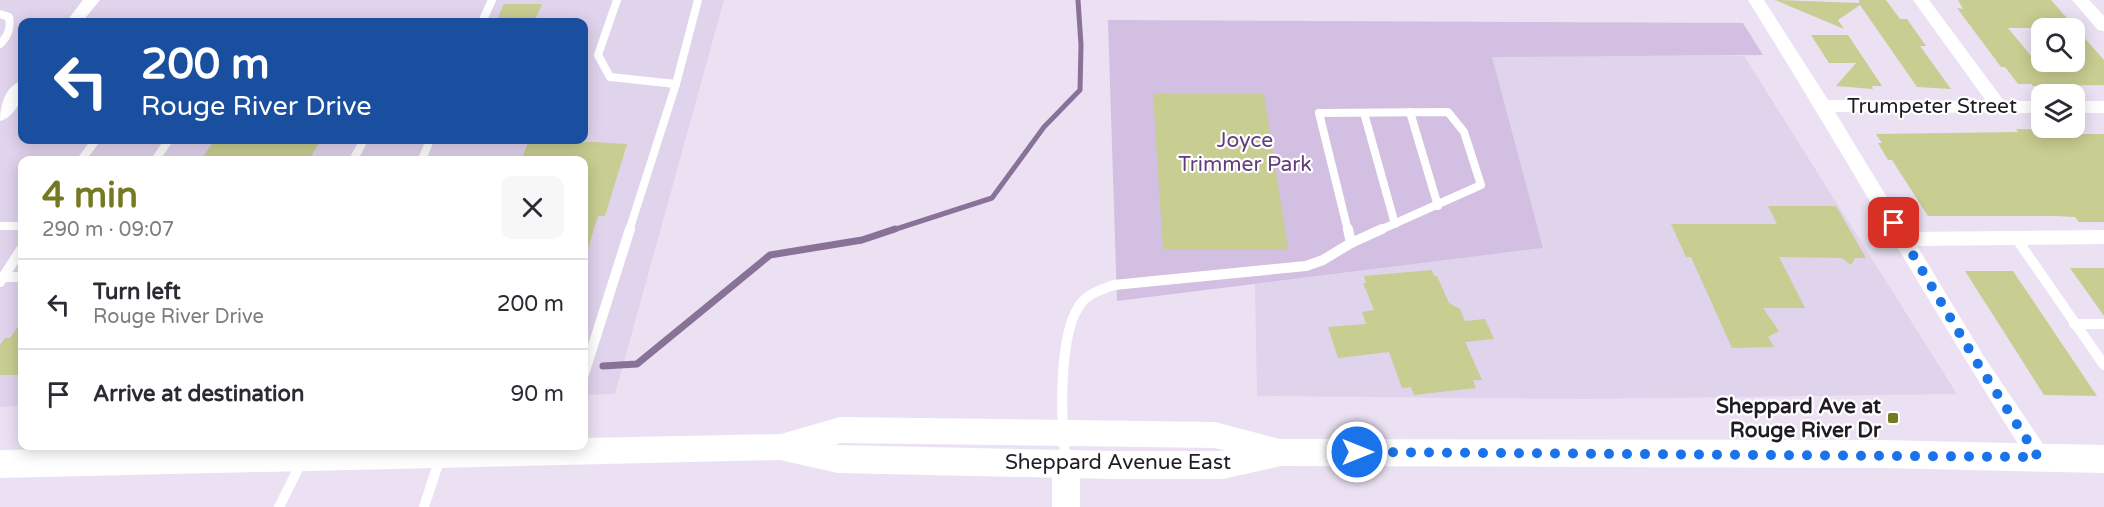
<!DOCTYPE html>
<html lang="en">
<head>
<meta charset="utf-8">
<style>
	body { margin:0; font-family:"Varela Round",sans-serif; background:#f7f7f7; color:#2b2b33; height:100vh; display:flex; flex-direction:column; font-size:22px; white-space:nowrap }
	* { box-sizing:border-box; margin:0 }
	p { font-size:20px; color:#7c7c81 }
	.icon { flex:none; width:33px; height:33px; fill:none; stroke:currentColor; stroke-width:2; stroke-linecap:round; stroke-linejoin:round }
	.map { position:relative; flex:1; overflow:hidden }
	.panel { position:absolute; left:18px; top:156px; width:570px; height:294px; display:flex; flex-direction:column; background:#fff; border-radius:12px; box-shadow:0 3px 15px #0003 }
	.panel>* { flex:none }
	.top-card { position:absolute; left:18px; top:18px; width:570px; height:126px; border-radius:12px; box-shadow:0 3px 15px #0003; background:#1a4fa0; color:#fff; overflow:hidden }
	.buttons { position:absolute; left:2031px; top:18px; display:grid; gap:12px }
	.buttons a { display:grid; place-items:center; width:54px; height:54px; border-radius:12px; background:#fff; box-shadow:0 3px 15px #0003; font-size:30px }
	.pin { position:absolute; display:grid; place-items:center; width:51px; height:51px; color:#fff; margin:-26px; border-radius:12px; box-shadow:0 3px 9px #0006 }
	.me { position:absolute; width:66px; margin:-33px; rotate:90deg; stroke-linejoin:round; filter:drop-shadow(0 0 4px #0008) }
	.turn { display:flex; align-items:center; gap:21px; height:126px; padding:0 24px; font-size:27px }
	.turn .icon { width:78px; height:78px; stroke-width:2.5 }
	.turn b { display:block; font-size:42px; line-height:51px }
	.round { display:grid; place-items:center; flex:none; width:63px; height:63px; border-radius:12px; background:#f7f7f7 }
	.summary { display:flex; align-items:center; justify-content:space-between; height:102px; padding:0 24px }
	h1 { font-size:36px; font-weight:700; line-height:45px; color:#757921 }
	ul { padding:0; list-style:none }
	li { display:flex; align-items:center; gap:18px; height:90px; padding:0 24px; border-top:2px solid #e1e1e2 }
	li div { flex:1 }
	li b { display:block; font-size:22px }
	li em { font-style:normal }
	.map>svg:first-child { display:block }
	.built { fill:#e0d3ec; fill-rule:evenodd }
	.green { fill:#d2bfe1 }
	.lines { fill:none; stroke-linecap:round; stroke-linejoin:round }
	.stream-far1 { stroke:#887298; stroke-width:5 }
	.stream { stroke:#887298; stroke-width:7 }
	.building { fill:#c8cd91; fill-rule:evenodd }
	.service-far1 { stroke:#fff; stroke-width:8 }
	.service { stroke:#fff; stroke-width:10 }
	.minor { fill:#fff; fill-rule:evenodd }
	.tertiary { fill:#fff; fill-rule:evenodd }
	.secondary { fill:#fff; fill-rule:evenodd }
	.route { stroke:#1a73e8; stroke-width:10; stroke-dasharray:0 18 }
	.poi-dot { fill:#757921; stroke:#fff; stroke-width:2 }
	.labels { text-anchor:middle; stroke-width:4.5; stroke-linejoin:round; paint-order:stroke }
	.street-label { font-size:21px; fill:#201c23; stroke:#fff }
	.park-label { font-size:21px; fill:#623c7c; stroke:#fff }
	.poi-label { font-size:21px; font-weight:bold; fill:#201c23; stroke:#fff; text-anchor:end }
</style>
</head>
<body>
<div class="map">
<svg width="2104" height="507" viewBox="0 0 2104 507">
	<rect width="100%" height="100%" fill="#ebe1f3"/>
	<!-- built -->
	<g class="built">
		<path d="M 0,0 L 724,0 L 615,394 L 584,395 L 584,160 L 22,160 L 22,406 L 0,407 ZM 22,22 L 584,22 L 584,140 L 22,140 Z"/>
		<polygon points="1491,56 1744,56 1957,394 1585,399 1257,396 1255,284 1543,248"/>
	</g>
	<!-- green -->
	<polygon class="green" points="1108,20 1743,23 1763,55 1492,57 1543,248 1117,301"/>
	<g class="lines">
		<!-- stream-far1 -->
		<polyline class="stream-far1" points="890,231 992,198 1044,127 1080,90 1081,45 1078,0"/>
		<!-- stream -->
		<polyline class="stream" points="603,366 637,364 770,255 862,240 895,229"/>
	</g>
	<!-- building -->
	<g class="building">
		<polygon points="1775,0 1859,3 1859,0 1886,0 1900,19 1907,19 1926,46 1920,46 1951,89 1917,87 1860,5 1838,20 1844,29"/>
		<path d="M 1958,0 L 2051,0 L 2104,60 L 2104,85 L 2033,86 L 2031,84 L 2018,84 L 2005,67 L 2001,67 L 1957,8 L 1963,9 ZM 2008,28 L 2074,28 L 2074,62 L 2036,62 Z"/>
		<polygon points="504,4 542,4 534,22 496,22"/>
		<polygon points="1811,35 1848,35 1882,86 1872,86 1873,89 1836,86 1856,63 1829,63"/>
		<polygon points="1153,93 1264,94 1288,249 1163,249"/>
		<polygon points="2016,129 2052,130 2055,134 2104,134 2104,222 2079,222 2075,217 2055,216 1928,216 1892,160 1888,160 1878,143 1882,143 1876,134 2018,132"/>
		<polygon points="214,140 321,140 309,160 201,160"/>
		<polygon points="594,142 627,144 605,216 598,216 587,252 584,251 584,160 521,160 528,143"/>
		<polygon points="1768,206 1836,206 1866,258 1855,258 1851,265 1842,258 1779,257 1805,308 1763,308 1779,331 1768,337 1774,347 1732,348 1691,257 1686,257 1671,224 1777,224"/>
		<polygon points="2070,268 2104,268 2104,316"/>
		<polygon points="1432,270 1434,276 1437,276 1449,303 1460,309 1465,321 1485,319 1494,339 1465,342 1482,380 1473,380 1476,388 1414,395 1411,387 1402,388 1389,352 1338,358 1328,327 1366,324 1362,312 1374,310 1363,283 1366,283 1364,276"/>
		<polygon points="1965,271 2013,271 2097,396 2044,395"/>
		<polygon points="22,321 22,375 0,375 0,345 5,338 10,338"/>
	</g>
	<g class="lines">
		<!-- service-far1 -->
		<g class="service-far1">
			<polyline points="617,0 598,55 610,77 676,84"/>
			<path d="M 0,14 L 9,17 C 11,29 8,36 0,44"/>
			<polyline points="482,22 492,0"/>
			<polyline points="1410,112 1438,206"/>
			<polyline points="1364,113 1395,224"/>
			<polyline points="423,157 430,140"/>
			<polyline points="81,160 96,140"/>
			<polyline points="155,160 169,140"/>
			<polyline points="353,160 364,140"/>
			<polyline points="0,226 22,226"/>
			<polyline points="629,231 676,84 698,0"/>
			<polyline points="1348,231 1319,113 1448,112 1464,132 1481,185 1378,231"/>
		</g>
		<!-- service -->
		<g class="service">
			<polyline points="1348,229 1351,243"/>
			<polyline points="2016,238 2104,365"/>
			<polyline points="1351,243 1382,229"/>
			<polyline points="0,277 22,277"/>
			<polyline points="0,282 22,248"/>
			<polyline points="2074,324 2104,324"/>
			<polyline points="584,374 630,229"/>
			<path d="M 1066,461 C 1061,425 1057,331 1082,302 C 1090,293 1103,289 1114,285 L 1306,266 L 1323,260 L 1351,243"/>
			<polyline points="279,507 302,461"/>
			<polyline points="424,507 440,458"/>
		</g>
		<!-- minor -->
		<g class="minor">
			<polygon points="83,0 100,0 82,22 66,22"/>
			<path d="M 1748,0 L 1764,0 L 1828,100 L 1986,101 L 1913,0 L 1929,0 L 2004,101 L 2042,101 L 2042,113 L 1835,112 L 1908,232 L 2104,230 L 2104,244 L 1917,246 L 1983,355 L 2047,450 L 2050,457 L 2047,464 L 2039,467 L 2031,464 C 1933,312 1844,154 1748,0 Z"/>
			<polygon points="2072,0 2089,0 2104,16 2104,31 2098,30"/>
			<path d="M 22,81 C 24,96 17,116 0,121 C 0,105 5,86 22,81 Z"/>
			<rect x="2074" y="101" width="30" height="12"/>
		</g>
		<!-- tertiary -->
		<polygon class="tertiary" points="1066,451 1076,454 1080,463 1080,507 1052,507 1052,463 1056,454"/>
		<!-- secondary -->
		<path class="secondary" d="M 840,417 L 1215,422 L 1280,439 L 1882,440 L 2104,445 L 2104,473 L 1882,468 L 1281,466 L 1223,479 L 1114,479 L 838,473 L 780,460 L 0,478 L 0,450 L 223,446 L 584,446 L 584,438 L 781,434 ZM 840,443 L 1215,448 L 1225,451 L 1114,451 L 835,445 Z"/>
	</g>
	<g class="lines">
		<!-- route -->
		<polyline class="route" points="1357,452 2038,457 1976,361 1894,223"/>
	</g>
	<!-- markers -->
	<rect class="poi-dot" x="1887" y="412" width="12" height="12" rx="3"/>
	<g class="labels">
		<!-- street labels -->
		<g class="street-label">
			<text x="1932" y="113">Trumpeter Street</text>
			<text x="1118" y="469">Sheppard Avenue East</text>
		</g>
		<!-- park labels -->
		<g class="park-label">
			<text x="1245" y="147">Joyce<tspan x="1245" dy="24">Trimmer Park</tspan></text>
		</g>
		<!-- poi labels -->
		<g class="poi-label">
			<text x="1881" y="413">Sheppard Ave at<tspan x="1881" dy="24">Rouge River Dr</tspan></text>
		</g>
	</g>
</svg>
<div class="buttons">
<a><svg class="icon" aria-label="search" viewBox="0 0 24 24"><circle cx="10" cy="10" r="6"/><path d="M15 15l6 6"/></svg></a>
<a><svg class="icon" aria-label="layers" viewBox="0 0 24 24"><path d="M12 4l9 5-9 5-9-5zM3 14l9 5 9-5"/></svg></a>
</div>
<div class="pin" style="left:1894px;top:223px;background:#d93025"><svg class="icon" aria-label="arrive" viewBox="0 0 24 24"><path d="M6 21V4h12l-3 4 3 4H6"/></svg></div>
<svg class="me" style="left:1357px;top:452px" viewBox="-20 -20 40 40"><circle r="17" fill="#1a73e8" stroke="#fff" stroke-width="3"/><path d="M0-11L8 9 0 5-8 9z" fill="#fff"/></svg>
<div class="top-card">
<div class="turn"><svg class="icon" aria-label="left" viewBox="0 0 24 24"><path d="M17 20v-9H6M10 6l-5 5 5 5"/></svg><div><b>200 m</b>Rouge River Drive</div></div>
</div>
<section class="panel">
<div class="summary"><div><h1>4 min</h1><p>290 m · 09:07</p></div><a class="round"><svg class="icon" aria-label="close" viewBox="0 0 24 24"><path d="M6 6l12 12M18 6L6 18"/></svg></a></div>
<ul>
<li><svg class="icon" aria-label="left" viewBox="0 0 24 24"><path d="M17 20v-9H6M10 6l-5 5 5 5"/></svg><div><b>Turn left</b><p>Rouge River Drive</p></div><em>200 m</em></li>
<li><svg class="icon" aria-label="arrive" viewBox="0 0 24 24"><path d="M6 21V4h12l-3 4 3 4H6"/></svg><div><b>Arrive at destination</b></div><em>90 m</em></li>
</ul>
</section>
</div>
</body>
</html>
